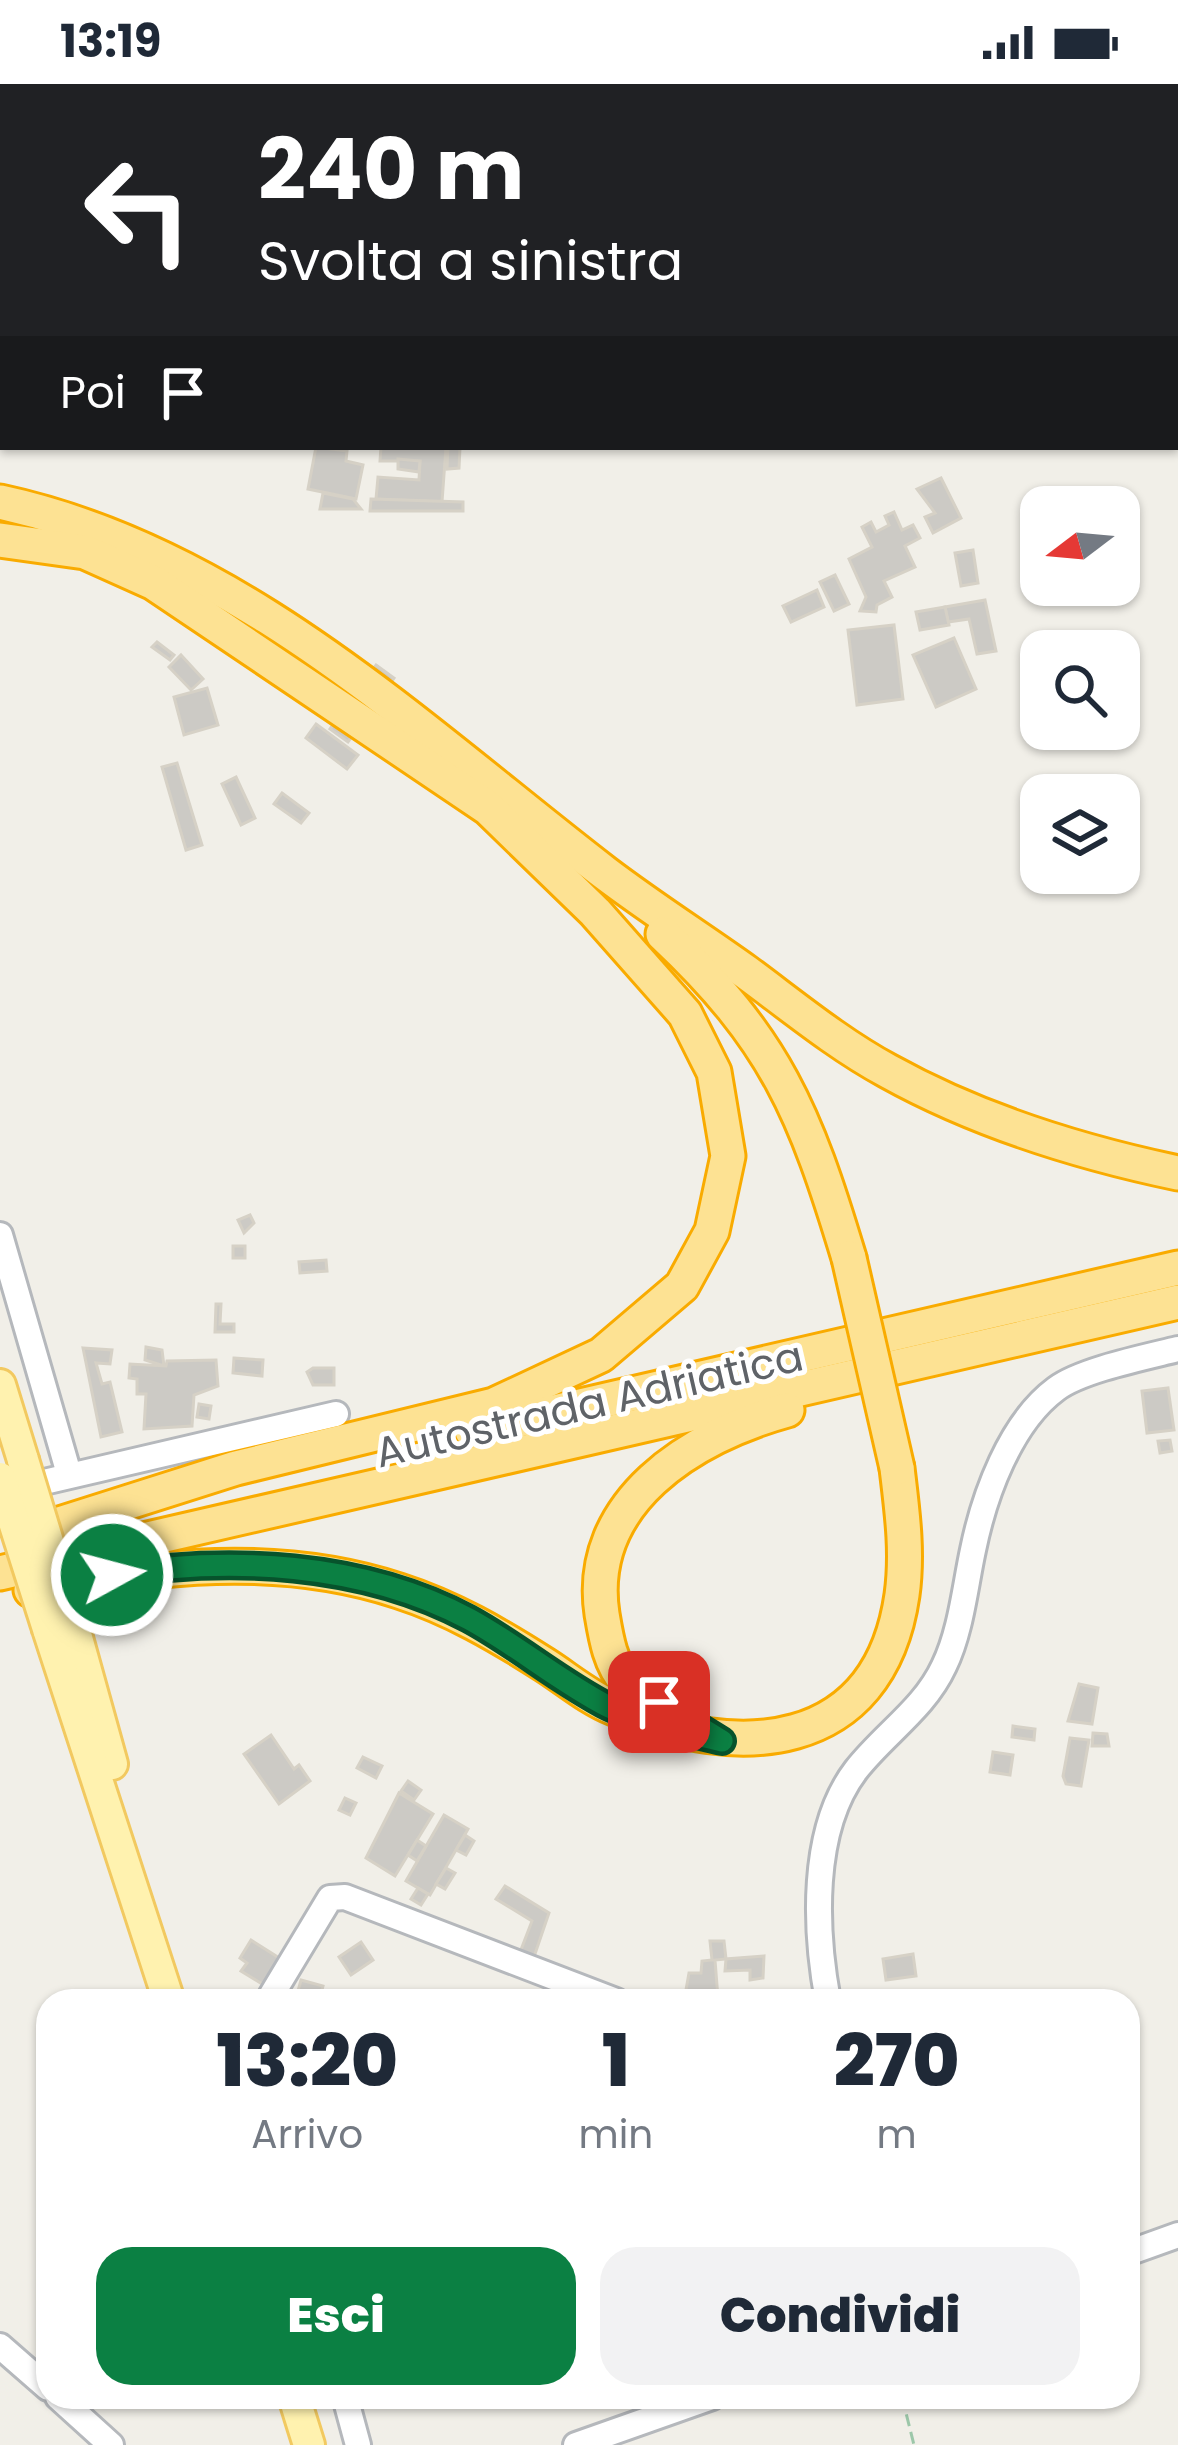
<!DOCTYPE html>
<html lang="it">
<head>
<meta charset="utf-8">
<style>
	body { margin:0; font-family:Poppins,sans-serif; background:#f2f2f3; color:#1f2937; height:100vh; display:flex; flex-direction:column; font-size:45px; white-space:nowrap }
	* { box-sizing:border-box; margin:0 }
	p { font-size:39px; color:#747a83 }
	.icon { flex:none; width:66px; height:66px; fill:none; stroke:currentColor; stroke-width:2; stroke-linecap:round; stroke-linejoin:round }
	.map { position:relative; flex:1; overflow:hidden }
	.details { position:absolute; left:36px; top:1905px; width:1104px; height:420px; display:flex; flex-direction:column; background:#fff; border-radius:36px; box-shadow:0 3px 9px #0004 }
	.details>* { flex:none }
	.banner { position:absolute; left:0px; top:0px; width:1179px; height:366px; box-shadow:0 3px 9px #0004; background:#202124; color:#fff; overflow:hidden }
	.needle { width:78px; rotate:254deg }
	.controls { position:absolute; left:1020px; top:402px; display:grid; gap:24px }
	.controls a { display:grid; place-items:center; width:120px; height:120px; border-radius:24px; background:#fff; box-shadow:0 3px 9px #0004; font-size:60px }
	.pin { position:absolute; display:grid; place-items:center; width:102px; height:102px; color:#fff; margin:-51px; border-radius:24px; box-shadow:0 6px 18px #0006 }
	.me { position:absolute; width:132px; margin:-66px; rotate:83deg; stroke-linejoin:round; filter:drop-shadow(0 0 9px #0008) }
	.turn { display:flex; align-items:center; gap:42px; height:252px; padding:0 60px; font-size:54px }
	.turn .icon { width:156px; height:156px; stroke-width:2.5 }
	.turn b { display:block; font-size:84px; line-height:102px }
	.then { display:flex; align-items:center; height:114px; padding:0 60px; background:#0003; gap:24px; font-size:45px }
	.eta { display:flex; justify-content:space-evenly; align-items:center; height:204px; text-align:center }
	.eta b { font-size:72px; font-weight:800; line-height:84px }
	.cta { display:flex; gap:24px; margin-top:auto; padding:24px 60px }
	.cta a { flex:1; height:138px; border-radius:36px; background:#0b8043; color:#fff; font-size:48px; font-weight:800; line-height:138px; text-align:center }
	.cta a+a { background:#f2f2f3; color:#1f2937 }
	.status { display:flex; justify-content:space-between; align-items:center; height:84px; padding:0 60px; background:#fff; direction:ltr }
	.status svg { height:33px; fill:currentColor }
	.map>svg:first-child { display:block }
	.building { fill:#cccac5; stroke:#d6d1c6; stroke-width:3 }
	.lines { fill:none; stroke-linecap:round; stroke-linejoin:round }
	.minor-casing { stroke:#b5b8bc; stroke-width:30 }
	.major-casing { stroke:#f2c960; stroke-width:36 }
	.highway-casing { stroke:#f9ab00; stroke-width:39 }
	.path { stroke:#9cc7a9; stroke-width:3; stroke-dasharray:12 6; stroke-linecap:butt }
	.minor { stroke:#fff; stroke-width:24 }
	.major { stroke:#fff2af; stroke-width:30 }
	.highway { stroke:#fde293; stroke-width:33 }
	.major-bridge-casing { stroke:#f2c960; stroke-width:36; stroke-linecap:butt }
	.highway-bridge-casing { stroke:#f9ab00; stroke-width:39; stroke-linecap:butt }
	.major-bridge { stroke:#fff2af; stroke-width:30 }
	.highway-bridge { stroke:#fde293; stroke-width:33 }
	.route-casing { stroke:#07532c; stroke-width:30 }
	.route { stroke:#0b8043; stroke-width:21 }
	.labels { text-anchor:middle; stroke-width:10; stroke-linejoin:round; paint-order:stroke }
	.street-label { font-size:42px; fill:#5f6368; stroke:#fff }
</style>
</head>
<body>
<div class="status"><b>13:19</b><svg viewBox="0 0 49 12"><path d="M0 12V9h3v3zM5 12V6h3v6zM10 12V3h3v9zM15 12V0h3v12zM26 1h20v11H26zM47 4h2v5h-2z"/></svg></div>
<div class="map">
<svg width="1178" height="2361" viewBox="0 0 1178 2361">
	<rect width="100%" height="100%" fill="#f1efe8"/>
	<!-- building -->
	<g class="building">
		<polygon points="316,363 347,367 346,377 363,381 356,415 308,405"/>
		<polygon points="381,363 446,363 442,418 376,415 378,393 419,396 420,377 380,377"/>
		<polygon points="448,363 460,363 459,384 447,385"/>
		<polygon points="398,375 420,377 419,388 398,385"/>
		<polygon points="941,394 961,434 933,449 925,433 935,429 917,405"/>
		<polygon points="323,409 353,415 361,425 320,425"/>
		<polygon points="371,415 463,418 463,427 370,427"/>
		<polygon points="894,428 902,446 913,441 920,454 905,462 915,483 884,497 892,513 877,521 876,528 860,527 866,513 849,475 872,463 862,443 871,438 876,448 889,441 885,432"/>
		<polygon points="973,466 978,499 961,502 955,469"/>
		<polygon points="835,491 849,520 834,527 820,498"/>
		<polygon points="817,506 824,523 791,538 783,522"/>
		<polygon points="985,516 996,567 977,570 969,535 948,538 945,523"/>
		<polygon points="945,523 949,541 920,546 916,528"/>
		<polygon points="894,541 903,615 857,621 848,546"/>
		<polygon points="954,554 976,605 936,623 913,571"/>
		<polygon points="157,558 174,571 170,576 152,563"/>
		<polygon points="181,571 203,595 191,606 169,583"/>
		<polygon points="376,581 394,594 348,658 330,645"/>
		<polygon points="207,604 218,641 184,651 174,613"/>
		<polygon points="316,640 358,671 347,685 306,654"/>
		<polygon points="177,679 202,761 186,766 162,683"/>
		<polygon points="236,693 255,734 241,741 222,700"/>
		<polygon points="282,709 309,729 301,739 274,720"/>
		<polygon points="250,1131 254,1139 244,1149 238,1136"/>
		<rect x="233" y="1162" width="12" height="12"/>
		<polygon points="326,1176 327,1187 300,1189 299,1178"/>
		<polygon points="216,1220 221,1220 220,1240 234,1240 234,1248 215,1248"/>
		<polygon points="146,1263 162,1266 164,1282 145,1276"/>
		<polygon points="83,1264 112,1266 110,1280 96,1279 102,1300 110,1298 122,1348 101,1353"/>
		<polygon points="234,1274 263,1276 262,1292 233,1289"/>
		<polygon points="216,1276 218,1302 194,1311 192,1342 144,1345 146,1310 137,1310 137,1295 129,1294 130,1280 166,1282 167,1277"/>
		<polygon points="313,1284 334,1284 334,1301 313,1301 307,1288"/>
		<polygon points="1168,1304 1174,1346 1147,1349 1142,1307"/>
		<polygon points="199,1320 211,1322 209,1335 197,1333"/>
		<polygon points="1170,1356 1172,1367 1160,1369 1158,1357"/>
		<polygon points="1079,1600 1098,1604 1092,1640 1068,1637"/>
		<polygon points="1013,1642 1035,1645 1034,1656 1012,1653"/>
		<polygon points="1093,1649 1107,1650 1109,1662 1092,1662"/>
		<polygon points="271,1651 294,1685 299,1681 310,1697 279,1720 244,1670"/>
		<polygon points="1070,1654 1089,1656 1081,1702 1066,1700 1063,1692"/>
		<polygon points="993,1668 1013,1671 1010,1691 990,1688"/>
		<polygon points="363,1673 382,1682 376,1694 357,1684"/>
		<polygon points="408,1697 421,1706 414,1716 401,1707"/>
		<polygon points="399,1709 433,1730 395,1792 366,1774"/>
		<polygon points="345,1714 356,1719 350,1731 339,1726"/>
		<polygon points="444,1731 468,1745 430,1811 406,1797"/>
		<polygon points="465,1751 474,1757 466,1771 456,1766"/>
		<polygon points="417,1756 426,1762 417,1777 408,1771"/>
		<polygon points="446,1784 455,1789 445,1805 436,1800"/>
		<polygon points="505,1802 549,1829 535,1870 527,1874 519,1871 532,1837 496,1815"/>
		<polygon points="418,1804 428,1810 421,1821 411,1815"/>
		<polygon points="251,1856 284,1877 267,1903 241,1887 247,1879 240,1874"/>
		<polygon points="710,1857 724,1857 726,1875 715,1876 718,1914 684,1917 689,1889 701,1889 702,1877 712,1876"/>
		<polygon points="361,1858 373,1876 351,1891 339,1873"/>
		<polygon points="913,1870 916,1892 886,1896 883,1875"/>
		<polygon points="764,1872 763,1894 750,1896 750,1886 725,1887 726,1875"/>
		<polygon points="301,1896 323,1902 319,1917 296,1914"/>
	</g>
	<g class="lines">
		<!-- minor casing -->
		<g class="minor-casing">
			<g id="minor">
				<polyline points="0,200 3,201"/>
				<polyline points="1176,312 1178,311"/>
				<polyline points="0,1151 69,1390"/>
				<polyline points="14,1405 336,1330"/>
				<polyline points="268,1917 330,1814 345,1813 616,1917"/>
				<path d="M 828,1917 C 815,1847 810,1746 856,1686 C 885,1649 924,1625 944,1582 C 961,1547 965,1503 973,1466 C 984,1412 1010,1339 1056,1305 C 1081,1286 1146,1273 1178,1265"/>
				<polyline points="1128,2169 1178,2151"/>
				<polyline points="0,2262 48,2304"/>
				<polyline points="58,2313 111,2361"/>
				<polyline points="345,2313 358,2361"/>
				<polyline points="576,2361 712,2313"/>
			</g>
		</g>
		<!-- major casing -->
		<g class="major-casing">
			<g id="major">
				<polyline points="0,1301 23,1376"/>
				<polyline points="74,1543 112,1680"/>
				<polyline points="48,1545 169,1917"/>
				<polyline points="294,2313 309,2361"/>
			</g>
		</g>
		<!-- highway casing -->
		<g class="highway-casing">
			<g id="highway">
				<path d="M 0,418 C 237,469 418,645 605,789 C 651,824 700,855 746,888 C 792,922 838,960 888,987 C 978,1037 1078,1068 1178,1089"/>
				<polyline points="0,456 85,468 154,499 488,724 595,828 685,930 714,988 728,1072 712,1147 682,1202 601,1271 494,1321 236,1384 50,1443"/>
				<path d="M 663,850 C 776,956 805,1028 849,1174"/>
				<polyline points="472,1347 1178,1184"/>
				<polyline points="0,1489 1178,1218"/>
				<path d="M 31,1506 C 154,1482 278,1467 399,1507 C 452,1524 498,1551 545,1581 C 567,1595 589,1614 614,1624 C 736,1678 879,1670 902,1511 C 908,1468 902,1426 897,1384"/>
				<path d="M 690,1637 C 671,1626 642,1614 627,1599 C 610,1580 606,1554 602,1530 C 585,1418 692,1352 787,1326"/>
			</g>
		</g>
		<!-- path -->
		<polyline class="path" points="902,2313 914,2361"/>
		<!-- minor -->
		<use href="#minor" class="minor"/>
		<!-- major -->
		<use href="#major" class="major"/>
		<!-- highway -->
		<use href="#highway" class="highway"/>
		<!-- major-bridge casing -->
		<g class="major-bridge-casing">
			<g id="major-bridge">
				<polyline points="23,1376 74,1543"/>
				<polyline points="0,1394 48,1545"/>
			</g>
		</g>
		<!-- highway-bridge casing -->
		<g class="highway-bridge-casing">
			<polyline id="highway-bridge" points="849,1174 897,1384"/>
		</g>
		<!-- major-bridge -->
		<use href="#major-bridge" class="major-bridge"/>
		<!-- highway-bridge -->
		<use href="#highway-bridge" class="highway-bridge"/>
	</g>
	<g class="lines">
		<!-- route casing -->
		<g class="route-casing">
			<path id="route" d="M 112,1491 C 229,1472 362,1478 469,1535 C 517,1561 560,1598 609,1623 C 644,1640 684,1648 722,1657 L 659,1618"/>
		</g>
		<!-- route -->
		<use href="#route" class="route"/>
	</g>
	<g class="labels">
		<!-- street labels -->
		<g class="street-label">
			<text transform="translate(589 1320) rotate(-13)" y="15">Autostrada Adriatica</text>
		</g>
	</g>
</svg>
<div class="controls">
<a><svg class="needle" viewBox="-14 -14 28 28"><path d="M0-13l5 13h-10z" fill="#e53935"/><path d="M0 13l5-13h-10z" fill="#747a83"/></svg></a>
<a><svg class="icon" aria-label="search" viewBox="0 0 24 24"><circle cx="10" cy="10" r="6"/><path d="M15 15l6 6"/></svg></a>
<a><svg class="icon" aria-label="layers" viewBox="0 0 24 24"><path d="M12 4l9 5-9 5-9-5zM3 14l9 5 9-5"/></svg></a>
</div>
<div class="pin" style="left:659px;top:1618px;background:#d93025"><svg class="icon" aria-label="arrive" viewBox="0 0 24 24"><path d="M6 21V4h12l-3 4 3 4H6"/></svg></div>
<svg class="me" style="left:112px;top:1491px" viewBox="-20 -20 40 40"><circle r="17" fill="#0b8043" stroke="#fff" stroke-width="3"/><path d="M0-11L8 9 0 5-8 9z" fill="#fff"/></svg>
<div class="banner">
<div class="turn"><svg class="icon" aria-label="left" viewBox="0 0 24 24"><path d="M17 20v-9H6M10 6l-5 5 5 5"/></svg><div><b>240 m</b>Svolta a sinistra</div></div>
<div class="then">Poi<svg class="icon" aria-label="arrive" viewBox="0 0 24 24"><path d="M6 21V4h12l-3 4 3 4H6"/></svg></div>
</div>
<section class="details">
<div class="eta">
<div><b>13:20</b><p>Arrivo</p></div>
<div><b>1</b><p>min</p></div>
<div><b>270</b><p>m</p></div>
</div>
<div class="cta"><a>Esci</a><a>Condividi</a></div>
</section>
</div>
</body>
</html>
